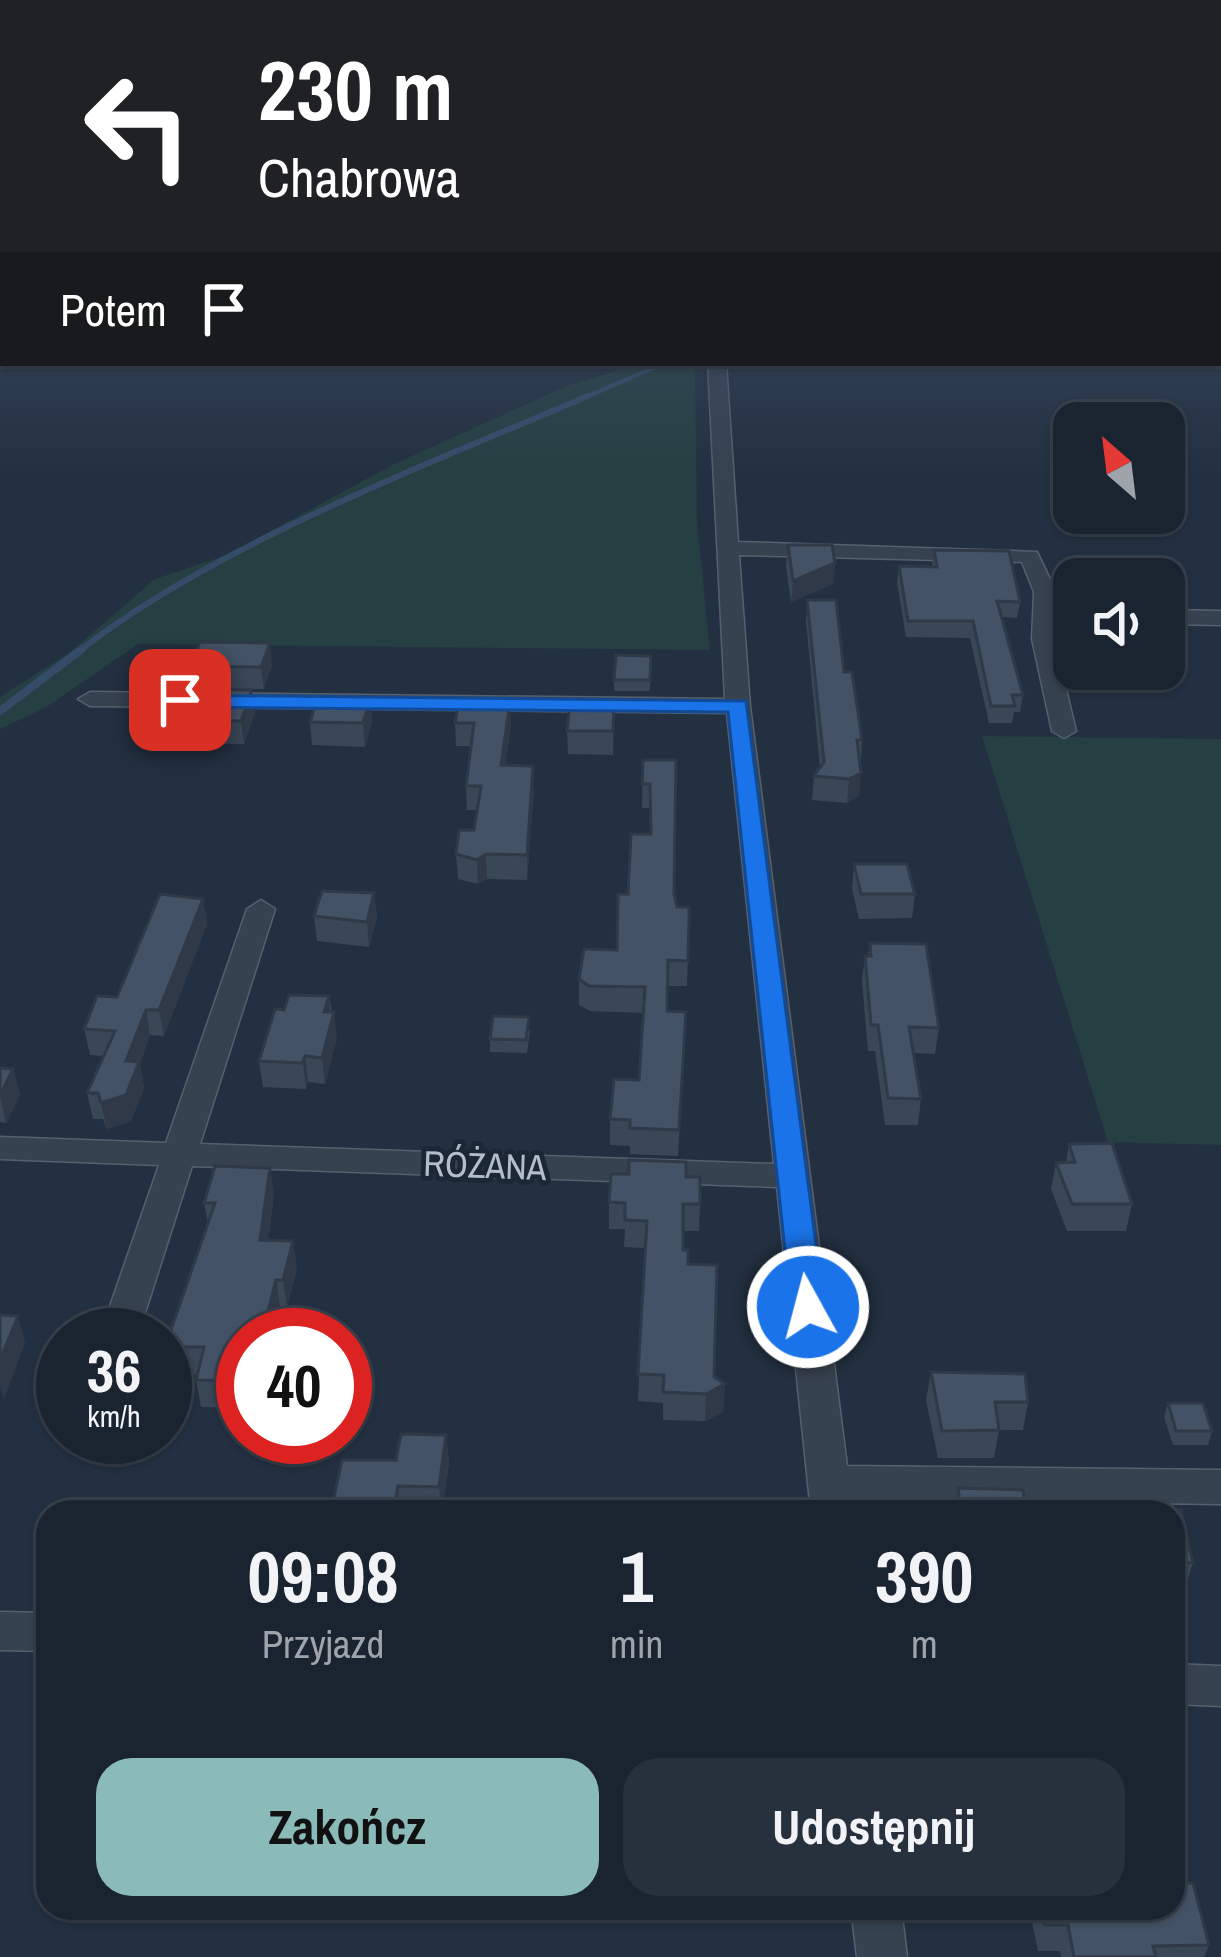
<!DOCTYPE html>
<html lang="pl">
<head>
<meta charset="utf-8">
<style>
	body { margin:0; font-family:"Archivo Narrow",sans-serif; background:#27303d; color:#f1f3f6; height:100vh; display:flex; flex-direction:column; font-size:45px; white-space:nowrap }
	* { box-sizing:border-box; margin:0 }
	p { font-size:39px; color:#9fa4ab }
	.icon { flex:none; width:66px; height:66px; fill:none; stroke:currentColor; stroke-width:2; stroke-linecap:round; stroke-linejoin:round }
	.map { position:relative; flex:1; overflow:hidden }
	.drawer { position:absolute; left:36px; top:1500px; width:1149px; height:420px; display:flex; flex-direction:column; background:#1a2431; border-radius:36px; box-shadow:0 3px 9px #0004,0 0 0 3px #38414d }
	.drawer>* { flex:none }
	.top-card { position:absolute; left:0px; top:0px; width:1221px; height:366px; box-shadow:0 3px 9px #0004,0 0 0 3px #38414d; background:#202124; color:#fff; overflow:hidden }
	.needle { width:78px; rotate:332deg }
	.buttons { position:absolute; left:1053px; top:402px; display:grid; gap:24px }
	.buttons a { display:grid; place-items:center; width:132px; height:132px; border-radius:24px; background:#1a2431; box-shadow:0 3px 9px #0004,0 0 0 3px #38414d; font-size:60px }
	.speed { position:absolute; left:36px; top:1308px; display:flex; gap:24px; font-size:60px; font-weight:700; text-align:center }
	.speed>* { display:grid; place-content:center; width:156px; height:156px; border-radius:50%; background:#1a2431; box-shadow:0 3px 9px #0004,0 0 0 3px #38414d; line-height:1 }
	.speed small { font-size:30px; font-weight:400 }
	.speed .limit { border:18px solid #d22; background:#fff; color:#111 }
	.pin { position:absolute; display:grid; place-items:center; width:102px; height:102px; color:#fff; margin:-51px; border-radius:24px; box-shadow:0 6px 18px #0006 }
	.me { position:absolute; width:132px; margin:-66px; rotate:353deg; stroke-linejoin:round; filter:drop-shadow(0 0 9px #0008) }
	.turn { display:flex; align-items:center; gap:42px; height:252px; padding:0 60px; font-size:54px }
	.turn .icon { width:156px; height:156px; stroke-width:2.5 }
	.turn b { display:block; font-size:84px; line-height:102px }
	.then { display:flex; align-items:center; height:114px; padding:0 60px; background:#0003; gap:24px; font-size:45px }
	.eta { display:flex; justify-content:space-evenly; align-items:center; height:204px; text-align:center }
	.eta b { font-size:72px; font-weight:700; line-height:84px }
	.primary-button { display:flex; gap:24px; margin-top:auto; padding:24px 60px }
	.primary-button a { flex:1; height:138px; border-radius:36px; background:#8bbbb9; color:#111; font-size:48px; font-weight:700; line-height:138px; text-align:center }
	.primary-button a+a { background:#27303d; color:#f1f3f6 }
	.map>svg:first-child { display:block }
	.green { fill:#253f42 }
	.lines { fill:none; stroke-linecap:round; stroke-linejoin:round }
	.stream-far2 { stroke:#354c69; stroke-width:4.5 }
	.stream-far1 { stroke:#354c69; stroke-width:6 }
	.stream { stroke:#354c69; stroke-width:8 }
	.minor-casing { stroke:#55606e; stroke-width:3 }
	.minor { fill:#374250; fill-rule:evenodd }
	.wall { fill:#3a4757 }
	.shaded-wall { fill:#2f3947 }
	.building { fill:#435265; stroke:#2f3947; stroke-width:3 }
	.route { fill:#1a73e8; stroke:#114b97; stroke-width:3 }
	.labels { text-anchor:middle; stroke-width:10; stroke-linejoin:round; paint-order:stroke }
	.street-label { font-size:36px; fill:#b3bdcb; stroke:#1c2736 }
</style>
</head>
<body>
<div class="map">
<svg width="1221" height="1957" viewBox="0 0 1221 1957">
	<rect width="100%" height="100%" fill="#233041"/>
	<!-- green -->
	<g class="green">
		<polygon points="642,363 695,363 697,522 710,650 138,644 45,708 0,729 0,697 70,652 155,579 227,555 394,464 567,386"/>
		<polygon points="982,736 1221,739 1221,1145 1108,1142"/>
	</g>
	<g class="lines">
		<!-- stream-far2 -->
		<polyline class="stream-far2" points="581,399 665,363"/>
		<!-- stream-far1 -->
		<path class="stream-far1" d="M 78,652 C 213,545 429,464 588,396"/>
		<!-- stream -->
		<polyline class="stream" points="0,711 82,649"/>
		<!-- minor casing -->
		<g class="minor-casing">
			<g id="minor">
				<polygon points="708,363 726,363 738,542 1037,552 1056,592 1054,639 1076,731 1064,738 1052,731 1032,639 1034,592 1022,562 739,555 750,706 847,1466 1221,1470 1221,1504 851,1499 853,1512 811,1512 777,1187 192,1166 138,1335 100,1335 159,1165 0,1159 0,1137 166,1143 247,909 261,900 275,909 200,1144 774,1164 727,713 90,706 78,699 90,692 725,699"/>
				<polygon points="1164,610 1221,611 1221,625 1164,624"/>
				<polygon points="0,1612 48,1613 48,1651 0,1650"/>
				<polygon points="1173,1664 1221,1666 1221,1706 1173,1704"/>
				<polygon points="851,1908 901,1908 907,1957 857,1957"/>
			</g>
		</g>
		<!-- minor -->
		<use href="#minor" class="minor"/>
	</g>
	<!-- wall -->
	<g class="wall">
		<polygon points="788,545 835,563 833,584 791,602 786,566"/>
		<polygon points="934,550 1020,602 1017,618 1002,617 1023,695 1020,712 1014,712 1012,723 989,723 970,638 906,637 897,582 899,566 932,567"/>
		<polygon points="807,600 844,672 862,740 859,796 847,803 812,800 814,776 820,767 806,621"/>
		<polygon points="651,656 650,691 614,691 614,680"/>
		<polygon points="272,665 264,689 193,689 190,666"/>
		<polygon points="370,699 372,722 365,747 312,745 310,722"/>
		<polygon points="614,702 613,755 568,754 567,731"/>
		<polygon points="255,712 244,744 170,743 166,720"/>
		<polygon points="455,723 511,725 505,766 534,790 527,880 487,879 478,884 458,879 456,854 474,830 477,810 467,810 466,786 471,746 456,746"/>
		<polygon points="643,760 676,760 674,894 677,907 689,919 687,986 668,986 667,1011 686,1012 678,1156 630,1154 630,1146 610,1145 610,1119 639,1080 643,1013 590,1011 579,1005 579,979 617,950 628,894 650,834 650,808 642,808"/>
		<polygon points="854,864 915,894 912,918 859,919 852,889"/>
		<polygon points="374,893 377,917 369,947 317,941 314,916"/>
		<polygon points="203,899 207,924 164,1036 150,1035 140,1064 144,1088 131,1121 107,1129 103,1119 93,1119 87,1093 104,1056 90,1055 84,1029 117,997"/>
		<polygon points="870,943 939,1028 935,1054 914,1053 921,1099 918,1125 885,1125 875,1051 868,1051 862,981 865,956 868,956"/>
		<polygon points="329,996 337,1038 325,1084 308,1082 306,1089 263,1087 259,1061 284,1010"/>
		<polygon points="530,1030 527,1053 490,1052 490,1039"/>
		<polygon points="0,1068 13,1069 20,1095 6,1123 0,1122"/>
		<polygon points="1069,1144 1132,1204 1126,1231 1067,1231 1051,1189 1056,1163 1066,1162"/>
		<polygon points="270,1168 274,1194 268,1240 297,1268 287,1307 280,1307 273,1335 243,1335 243,1408 201,1407 196,1380 197,1375 171,1374 165,1347 208,1223 204,1203"/>
		<polygon points="686,1177 700,1204 699,1231 683,1231 683,1250 714,1377 725,1384 723,1412 705,1421 663,1420 663,1403 638,1401 645,1248 624,1247 625,1229 609,1229 609,1202"/>
		<polygon points="931,1372 1028,1402 1023,1430 999,1430 994,1458 938,1458 926,1400"/>
		<polygon points="1168,1403 1212,1431 1208,1445 1173,1445 1164,1417"/>
		<polygon points="446,1435 449,1463 442,1512 332,1512 332,1507 396,1460"/>
		<polygon points="958,1488 1027,1512 954,1512"/>
		<polygon points="1127,1510 1181,1510 1193,1563 1185,1590 1173,1590 1173,1512 1126,1512"/>
		<polygon points="1029,1908 1173,1908 1209,1945 1204,1957 1061,1957 1060,1951 1038,1951"/>
	</g>
	<!-- shaded-wall -->
	<g class="shaded-wall">
		<polygon points="835,563 833,584 791,602 793,581"/>
		<polygon points="270,643 272,665 264,689 261,667"/>
		<polygon points="252,690 255,712 244,744 241,721"/>
		<polygon points="370,699 372,722 365,747 363,723"/>
		<polygon points="510,702 511,725 502,789 501,765"/>
		<polygon points="533,766 534,790 527,880 527,855"/>
		<polygon points="861,773 859,796 847,803 849,779"/>
		<polygon points="486,854 487,879 478,884 477,860"/>
		<polygon points="374,893 377,917 369,947 367,922"/>
		<polygon points="203,899 207,924 164,1036 159,1010"/>
		<polygon points="329,996 331,1022 334,1012 337,1038 325,1084 322,1058 324,1012"/>
		<polygon points="146,1010 150,1035 140,1064 144,1088 131,1121 107,1129 101,1103 126,1061"/>
		<polygon points="305,1056 308,1082 306,1089 303,1063"/>
		<polygon points="13,1069 20,1095 6,1123 0,1095"/>
		<polygon points="270,1168 274,1194 265,1266 260,1240"/>
		<polygon points="293,1241 297,1268 287,1307 283,1280"/>
		<polygon points="276,1280 280,1307 273,1335 262,1335"/>
		<polygon points="18,1316 25,1343 4,1399 0,1386 0,1360"/>
		<polygon points="725,1384 723,1412 705,1421 706,1394"/>
		<polygon points="446,1435 449,1463 442,1512 439,1487"/>
		<polygon points="398,1486 400,1512 394,1512 394,1510"/>
	</g>
	<!-- building -->
	<g class="building">
		<polygon points="788,545 832,545 835,563 793,581"/>
		<polygon points="934,550 1009,551 1020,602 997,601 1023,695 1012,695 1015,706 991,706 973,621 908,621 899,566 937,567"/>
		<polygon points="807,600 836,600 844,672 852,672 862,740 857,740 861,773 849,779 814,776 824,762"/>
		<polygon points="200,642 270,643 261,667 190,666"/>
		<polygon points="616,655 651,656 650,680 614,680"/>
		<polygon points="180,689 252,690 241,721 166,720"/>
		<polygon points="317,699 370,699 363,723 310,722"/>
		<polygon points="459,701 510,702 501,765 533,766 527,855 486,854 477,860 456,854 459,830 474,830 481,786 466,786 474,723 455,723"/>
		<polygon points="570,702 614,702 613,731 567,731"/>
		<polygon points="643,760 676,760 674,894 677,907 689,907 689,919 688,961 668,960 667,1011 686,1012 679,1130 630,1128 630,1120 610,1119 614,1079 639,1080 645,987 589,986 579,979 584,949 617,950 618,894 628,894 631,834 651,834 650,784 642,784"/>
		<polygon points="854,864 907,864 915,894 861,894"/>
		<polygon points="322,891 374,893 367,922 314,916"/>
		<polygon points="160,894 203,899 159,1010 146,1010 126,1061 139,1062 126,1095 101,1103 98,1093 87,1093 115,1031 84,1029 97,996 117,997"/>
		<polygon points="870,943 926,944 939,1028 909,1027 921,1099 888,1098 878,1025 871,1025 865,956 871,956"/>
		<polygon points="289,995 329,996 324,1012 334,1012 322,1058 305,1056 303,1063 259,1061 275,1009 284,1010"/>
		<polygon points="493,1016 529,1017 526,1040 490,1039"/>
		<polygon points="0,1068 13,1069 0,1095"/>
		<polygon points="1112,1143 1132,1204 1072,1204 1056,1163 1075,1162 1069,1144"/>
		<polygon points="629,1160 686,1162 686,1177 700,1177 700,1204 683,1204 683,1250 688,1250 688,1264 717,1265 714,1377 725,1384 706,1394 663,1392 664,1375 638,1374 647,1221 625,1220 625,1203 609,1202 611,1174 629,1174"/>
		<polygon points="215,1166 270,1168 260,1240 293,1241 283,1280 276,1280 262,1335 243,1335 243,1381 196,1380 204,1347 165,1347 215,1203 204,1203"/>
		<polygon points="0,1315 18,1316 0,1360"/>
		<polygon points="931,1372 1025,1374 1028,1402 995,1402 999,1430 942,1431"/>
		<polygon points="1168,1403 1203,1403 1212,1431 1176,1431"/>
		<polygon points="401,1434 446,1435 439,1487 398,1486 394,1510 332,1507 342,1460 396,1460"/>
		<polygon points="958,1488 1023,1490 1027,1512 961,1512"/>
		<polygon points="1127,1510 1181,1510 1193,1563 1173,1562 1173,1512 1127,1512"/>
		<polygon points="1173,1883 1193,1883 1209,1945 1153,1946 1156,1957 1074,1957 1068,1925 1045,1925 1042,1908 1173,1908"/>
	</g>
	<!-- sky -->
	<linearGradient id="sky" x2="0" y2="1"><stop stop-color="#131a24"/><stop offset="0.42" stop-color="#3f4e65"/><stop offset="1" stop-color="#3f4e65" stop-opacity="0"/></linearGradient>
	<rect width="1221" height="476" fill="url(#sky)"/>
	<!-- route -->
	<polygon class="route" points="172,695 746,701 824,1307 819,1316 796,1316 791,1307 728,712 180,707 172,705"/>
	<g class="labels">
		<!-- street labels -->
		<g class="street-label">
			<text transform="translate(485 1165) rotate(2)" y="13">RÓŻANA</text>
		</g>
	</g>
</svg>
<div class="buttons">
<a><svg class="needle" viewBox="-14 -14 28 28"><path d="M0-13l5 13h-10z" fill="#e53935"/><path d="M0 13l5-13h-10z" fill="#9fa4ab"/></svg></a>
<a><svg class="icon" aria-label="sound" viewBox="0 0 24 24"><path d="M4 9h4l5-4v14l-5-4H4zM17 9q2 3 0 6"/></svg></a>
</div>
<div class="speed"><div>36<small>km/h</small></div><div class="limit">40</div></div>
<div class="pin" style="left:180px;top:700px;background:#d93025"><svg class="icon" aria-label="arrive" viewBox="0 0 24 24"><path d="M6 21V4h12l-3 4 3 4H6"/></svg></div>
<svg class="me" style="left:808px;top:1307px" viewBox="-20 -20 40 40"><circle r="17" fill="#1a73e8" stroke="#fff" stroke-width="3"/><path d="M0-11L8 9 0 5-8 9z" fill="#fff"/></svg>
<div class="top-card">
<div class="turn"><svg class="icon" aria-label="left" viewBox="0 0 24 24"><path d="M17 20v-9H6M10 6l-5 5 5 5"/></svg><div><b>230 m</b>Chabrowa</div></div>
<div class="then">Potem<svg class="icon" aria-label="arrive" viewBox="0 0 24 24"><path d="M6 21V4h12l-3 4 3 4H6"/></svg></div>
</div>
<section class="drawer">
<div class="eta">
<div><b>09:08</b><p>Przyjazd</p></div>
<div><b>1</b><p>min</p></div>
<div><b>390</b><p>m</p></div>
</div>
<div class="primary-button"><a>Zakończ</a><a>Udostępnij</a></div>
</section>
</div>
</body>
</html>
